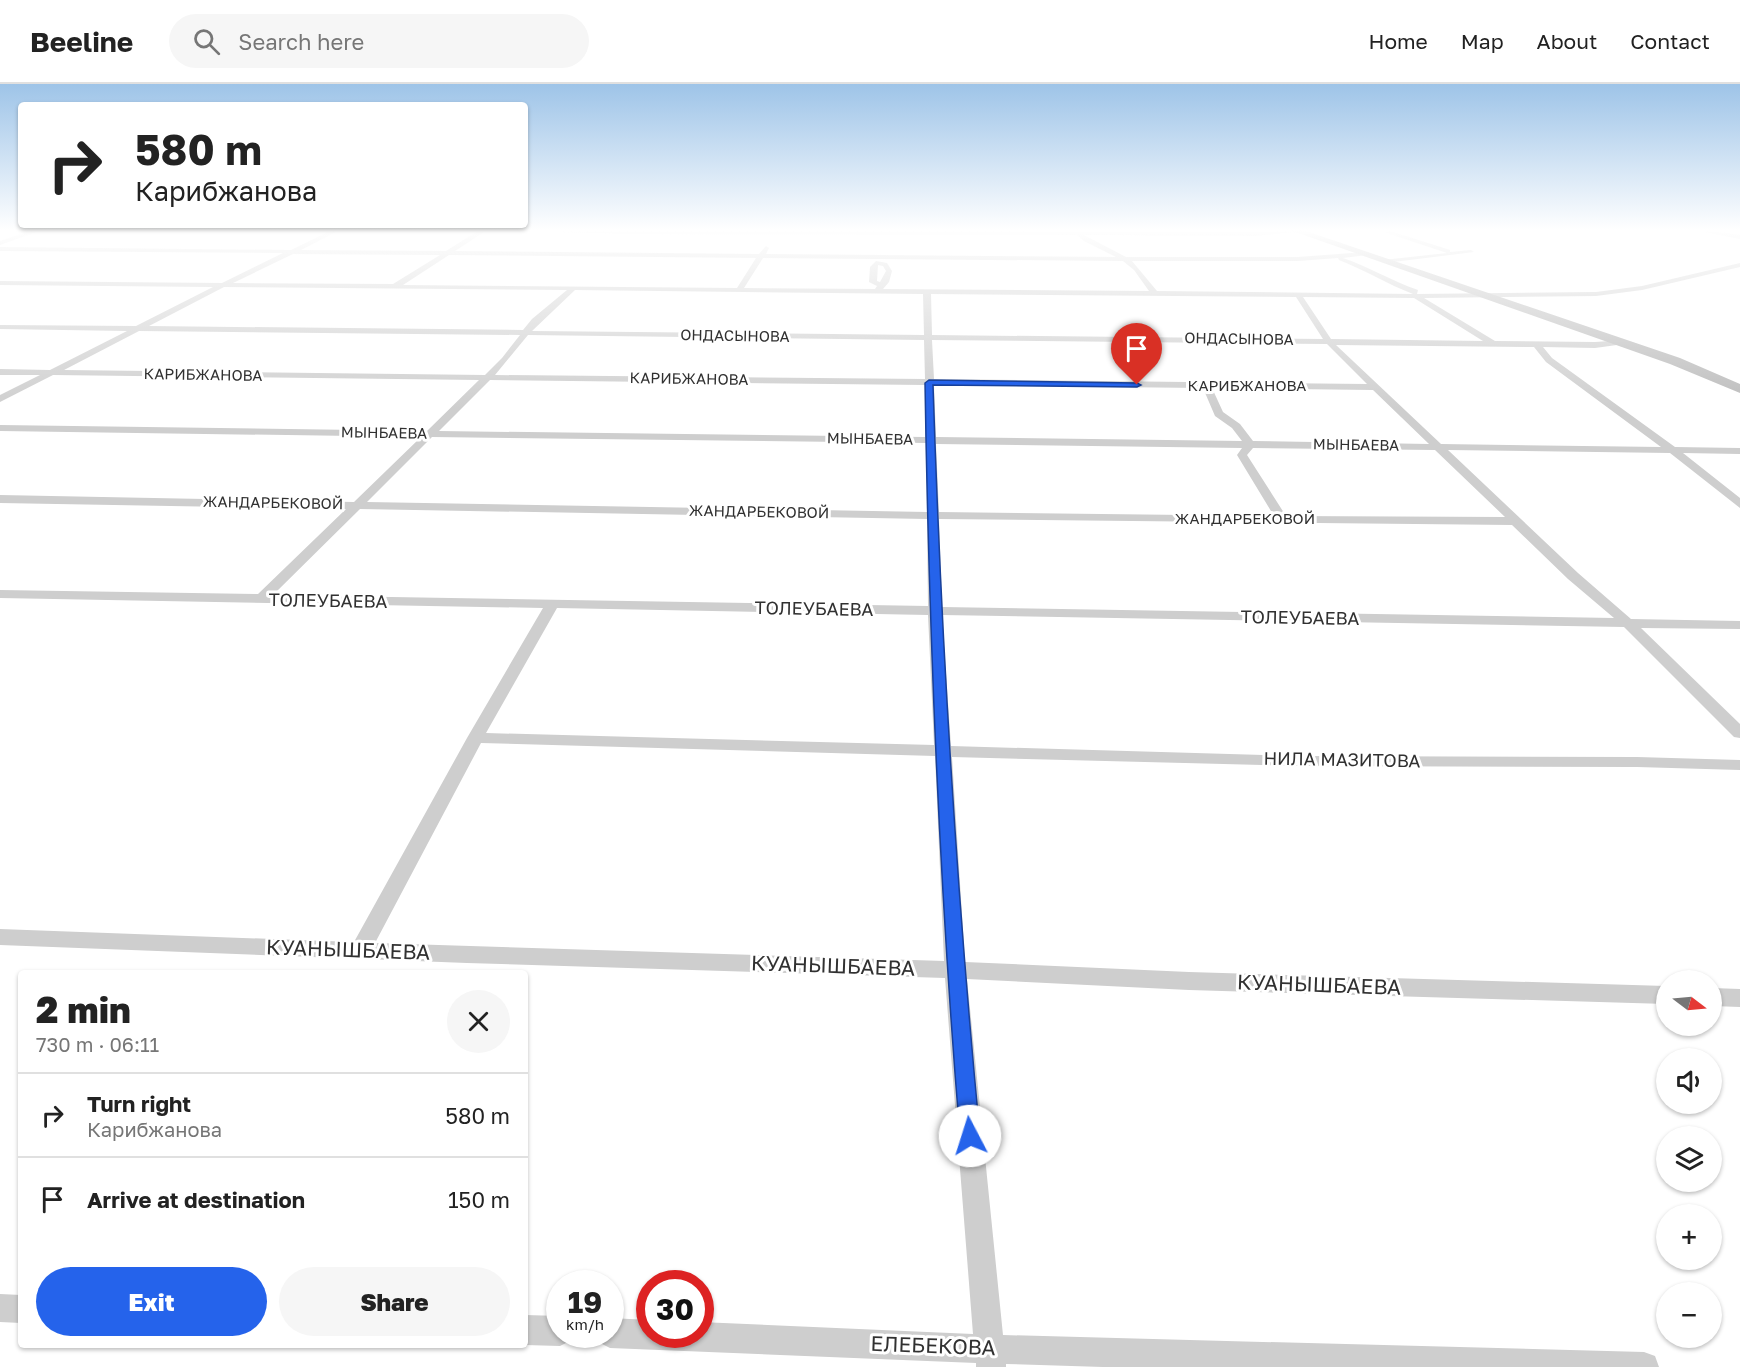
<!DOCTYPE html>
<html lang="en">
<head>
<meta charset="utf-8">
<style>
	body { margin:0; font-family:"Golos Text",sans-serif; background:#f6f6f6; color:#222; height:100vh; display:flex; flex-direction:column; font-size:22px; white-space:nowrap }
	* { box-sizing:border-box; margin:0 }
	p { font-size:20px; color:#767676 }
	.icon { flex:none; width:33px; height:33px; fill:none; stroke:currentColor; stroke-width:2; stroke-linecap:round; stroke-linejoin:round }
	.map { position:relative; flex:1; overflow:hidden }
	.side { position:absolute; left:18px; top:886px; width:510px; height:378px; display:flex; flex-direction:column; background:#fff; border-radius:6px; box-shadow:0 2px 4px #0004 }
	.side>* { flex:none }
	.guide { position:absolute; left:18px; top:18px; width:510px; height:126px; border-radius:6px; box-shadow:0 2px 4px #0004; background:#fff; color:#222; overflow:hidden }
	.needle { width:39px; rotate:106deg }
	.tools { position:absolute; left:1656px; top:886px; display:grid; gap:12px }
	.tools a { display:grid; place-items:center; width:66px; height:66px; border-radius:50%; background:#fff; box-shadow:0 2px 4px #0004; font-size:30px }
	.speed { position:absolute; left:546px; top:1186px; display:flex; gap:12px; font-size:30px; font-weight:700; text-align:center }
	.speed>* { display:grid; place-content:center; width:78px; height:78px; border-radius:50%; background:#fff; box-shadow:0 2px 4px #0004; line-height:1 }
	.speed small { font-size:15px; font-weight:400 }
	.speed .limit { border:9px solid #d22; background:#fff; color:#111 }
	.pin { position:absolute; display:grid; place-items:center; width:51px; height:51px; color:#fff; margin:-62px -26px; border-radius:50% 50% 50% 0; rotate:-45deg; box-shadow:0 0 6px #0007 }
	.pin .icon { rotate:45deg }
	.me { position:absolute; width:66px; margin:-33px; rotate:355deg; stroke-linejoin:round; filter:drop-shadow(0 0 4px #0008) }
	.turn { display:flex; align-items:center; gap:21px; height:126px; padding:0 18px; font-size:27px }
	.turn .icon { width:78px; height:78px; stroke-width:2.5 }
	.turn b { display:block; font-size:42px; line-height:51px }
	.round { display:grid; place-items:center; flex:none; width:63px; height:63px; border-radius:32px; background:#f6f6f6 }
	.overview { display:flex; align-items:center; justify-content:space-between; height:102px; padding:0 18px }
	h1 { font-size:36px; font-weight:800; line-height:45px }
	.button { display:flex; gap:12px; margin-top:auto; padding:12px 18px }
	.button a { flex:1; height:69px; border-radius:36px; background:#2563eb; color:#fff; font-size:24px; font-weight:800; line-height:69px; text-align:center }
	.button a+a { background:#f6f6f6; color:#222 }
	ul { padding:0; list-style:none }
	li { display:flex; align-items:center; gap:18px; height:84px; padding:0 18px; border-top:2px solid #e0e0e0 }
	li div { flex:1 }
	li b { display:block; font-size:22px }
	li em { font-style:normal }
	header { display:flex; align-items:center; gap:36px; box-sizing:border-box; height:84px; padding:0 30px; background:#fff; border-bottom:2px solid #e0e0e0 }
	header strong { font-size:28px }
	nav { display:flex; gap:33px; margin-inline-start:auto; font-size:21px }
	.search { width:420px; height:54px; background:#f6f6f6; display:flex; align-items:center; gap:15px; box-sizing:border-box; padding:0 21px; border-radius:33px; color:#767676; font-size:22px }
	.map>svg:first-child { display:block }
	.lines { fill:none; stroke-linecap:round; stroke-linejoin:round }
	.minor { fill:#cecece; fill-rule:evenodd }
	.secondary { fill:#bbb; fill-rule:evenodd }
	.route { fill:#2563eb; stroke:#184099; stroke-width:1.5 }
	.labels { text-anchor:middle; stroke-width:6; stroke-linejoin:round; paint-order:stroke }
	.far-street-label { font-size:15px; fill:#313131; stroke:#fff }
	.street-label { font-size:18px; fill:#313131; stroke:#fff }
	.near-street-label { font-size:21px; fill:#313131; stroke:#fff }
</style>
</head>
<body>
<header>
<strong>Beeline</strong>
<div class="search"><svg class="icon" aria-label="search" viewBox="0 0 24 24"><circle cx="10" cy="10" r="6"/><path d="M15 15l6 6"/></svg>Search here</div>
<nav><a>Home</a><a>Map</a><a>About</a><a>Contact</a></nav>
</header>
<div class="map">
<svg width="1740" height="1283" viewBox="0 0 1740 1283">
	<rect width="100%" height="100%" fill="#fff"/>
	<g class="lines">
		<!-- minor -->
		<g class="minor">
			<polygon points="36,145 45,145 0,161 0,157"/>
			<path d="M 334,145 L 342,145 L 301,166 L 446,167 L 481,145 L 1255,148 L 1325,145 L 1255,152 L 1084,151 L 1126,173 L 1298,173 L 1365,168 L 1367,171 L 1343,174 C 1369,183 1392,197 1418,206 L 1417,210 L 1596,208 L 1642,202 L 1740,179 L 1740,183 L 1642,206 L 1596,212 L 1424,214 L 1495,257 L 1595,258 L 1624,256 L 1624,260 L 1595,264 L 1543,263 L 1552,274 L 1675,363 L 1740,364 L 1740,370 L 1683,369 L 1740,414 L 1740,424 L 1670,369 L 1448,366 L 1578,489 L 1631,535 L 1740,537 L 1740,545 L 1641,544 L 1740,640 L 1740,654 L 1734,653 L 1624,543 L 942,531 L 951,662 L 1302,672 L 1637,673 L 1740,676 L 1740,686 L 1637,683 L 1302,682 L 952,673 L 965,878 L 1189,888 L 1666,902 L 1666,920 L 1189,906 L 967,895 L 1003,1251 L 1644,1268 L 1655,1272 L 1659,1283 L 1103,1283 L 1006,1280 L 1006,1283 L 976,1283 L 976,1279 L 610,1264 L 600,1259 L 596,1251 L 610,1251 L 610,1234 L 650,1236 L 650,1251 L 700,1251 L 700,1238 L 973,1250 L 945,894 L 467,879 L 0,861 L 0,845 L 354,858 L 467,654 L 543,524 L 0,514 L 0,506 L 258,510 L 346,425 L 0,419 L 0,411 L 354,418 L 421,353 L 0,347 L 0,341 L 427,347 L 479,296 L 53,291 L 0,318 L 0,311 L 40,291 L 0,291 L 0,285 L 50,286 L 127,247 L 0,245 L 0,241 L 136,242 L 213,203 L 0,201 L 0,197 L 222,199 L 283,169 L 0,167 L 0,163 L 291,166 ZM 487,146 L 627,150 L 1077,151 L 1084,157 L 1116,173 L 766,170 L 769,164 L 766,162 L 759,170 L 455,167 ZM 293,170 L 440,171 L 393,200 L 233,199 ZM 449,171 L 756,174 L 737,204 L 403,201 ZM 763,174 L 1123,177 L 1134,186 L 1149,207 L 883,205 L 889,198 L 892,187 L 887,179 L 876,177 L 870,183 L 869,198 L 877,202 L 875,205 L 744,204 ZM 1338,174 L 1339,176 C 1365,186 1387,200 1413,210 L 1157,207 L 1132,177 L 1298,177 ZM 878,181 L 883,182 L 886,187 L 880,198 L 877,197 ZM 224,203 L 567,206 L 532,235 L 523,246 L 149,242 ZM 575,206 L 923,210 L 924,251 L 532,247 ZM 931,210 L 1296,213 L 1323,255 L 932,251 ZM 1303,213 L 1414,214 L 1483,257 L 1331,255 ZM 139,247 L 520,251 L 502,274 L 485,291 L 64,286 ZM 528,251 L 924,256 L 925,295 L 495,291 ZM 932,256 L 1327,260 L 1367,300 L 934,295 ZM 1336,261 L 1534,263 L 1546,278 L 1661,363 L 1441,360 ZM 490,296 L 925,301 L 925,353 L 439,347 ZM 934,301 L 1203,304 L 1215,332 L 1232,344 L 1242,357 L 936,353 ZM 1212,304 L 1373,306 L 1429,360 L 1253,357 L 1240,340 L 1223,328 ZM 432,353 L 926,359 L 927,428 L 367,418 ZM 936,360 L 1242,364 L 1237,371 L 1274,432 L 939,428 ZM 1253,364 L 1435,366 L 1505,433 L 1286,432 L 1247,371 ZM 360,425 L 927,435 L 928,522 L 273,511 ZM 939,435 L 1512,441 L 1568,495 L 1614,534 L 942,523 ZM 557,524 L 928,531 L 934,661 L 486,649 ZM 481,659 L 935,672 L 944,877 L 375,859 Z"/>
			<polygon points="1375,145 1384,145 1450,166 1450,168 1471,166 1474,168 1385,179 1383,176 1447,169"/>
			<polygon points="1696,145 1740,151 1740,155 1699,147"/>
			<polygon points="1712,904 1740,905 1740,923 1712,922"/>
			<polygon points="0,1210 21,1211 21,1239 0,1238"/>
			<polygon points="525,1231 560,1232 560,1251 573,1251 570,1257 560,1262 525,1261"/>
		</g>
		<!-- secondary -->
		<polygon class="secondary" points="1287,145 1300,145 1680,274 1740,300 1740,309 1670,280"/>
	</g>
	<!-- sky -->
	<linearGradient id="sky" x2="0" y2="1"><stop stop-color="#9ec4e8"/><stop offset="0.45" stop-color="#fff"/><stop offset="1" stop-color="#fff" stop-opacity="0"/></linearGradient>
	<rect width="1740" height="325" fill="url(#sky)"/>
	<!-- route -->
	<path class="route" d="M 929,296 L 1137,299 L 1141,301 L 1137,303 L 933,301 C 941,552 956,802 980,1052 L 977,1058 L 970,1061 L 963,1058 L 960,1052 C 939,800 929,551 925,299 Z"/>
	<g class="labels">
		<!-- far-street labels -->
		<g class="far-street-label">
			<text transform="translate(735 252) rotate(1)" y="5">ОНДАСЫНОВА</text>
			<text transform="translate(1239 255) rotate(1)" y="5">ОНДАСЫНОВА</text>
			<text transform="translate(203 291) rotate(1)" y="5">КАРИБЖАНОВА</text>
			<text transform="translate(689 295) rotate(1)" y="5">КАРИБЖАНОВА</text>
			<text x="1247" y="307">КАРИБЖАНОВА</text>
			<text transform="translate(384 349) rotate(1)" y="5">МЫНБАЕВА</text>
			<text transform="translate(870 355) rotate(1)" y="5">МЫНБАЕВА</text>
			<text transform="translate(1356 361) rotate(1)" y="5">МЫНБАЕВА</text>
			<text transform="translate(273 419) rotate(1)" y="5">ЖАНДАРБЕКОВОЙ</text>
			<text transform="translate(759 428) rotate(1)" y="5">ЖАНДАРБЕКОВОЙ</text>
			<text x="1245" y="440">ЖАНДАРБЕКОВОЙ</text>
		</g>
		<!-- street labels -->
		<g class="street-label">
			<text transform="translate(328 517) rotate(1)" y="6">ТОЛЕУБАЕВА</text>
			<text transform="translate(814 525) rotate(1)" y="6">ТОЛЕУБАЕВА</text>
			<text transform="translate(1300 534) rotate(1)" y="6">ТОЛЕУБАЕВА</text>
			<text transform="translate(1342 676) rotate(1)" y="6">НИЛА МАЗИТОВА</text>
		</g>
		<!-- near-street labels -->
		<g class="near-street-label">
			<text transform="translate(348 866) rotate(2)" y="7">КУАНЫШБАЕВА</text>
			<text transform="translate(833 882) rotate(2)" y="7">КУАНЫШБАЕВА</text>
			<text transform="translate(1319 901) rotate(2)" y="7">КУАНЫШБАЕВА</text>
			<text transform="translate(933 1262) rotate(2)" y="7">ЕЛЕБЕКОВА</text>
		</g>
	</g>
</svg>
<div class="tools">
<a><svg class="needle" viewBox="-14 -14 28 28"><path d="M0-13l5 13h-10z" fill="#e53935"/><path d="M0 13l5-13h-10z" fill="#767676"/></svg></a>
<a><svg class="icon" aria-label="sound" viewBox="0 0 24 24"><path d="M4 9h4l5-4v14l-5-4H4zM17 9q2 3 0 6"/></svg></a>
<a><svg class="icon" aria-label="layers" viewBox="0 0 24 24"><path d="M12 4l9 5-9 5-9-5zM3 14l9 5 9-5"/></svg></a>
<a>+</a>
<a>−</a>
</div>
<div class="speed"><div>19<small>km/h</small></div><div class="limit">30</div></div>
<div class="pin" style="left:1137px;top:301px;background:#d93025"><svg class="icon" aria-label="arrive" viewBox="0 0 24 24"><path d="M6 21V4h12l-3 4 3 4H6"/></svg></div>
<svg class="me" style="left:970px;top:1052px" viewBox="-20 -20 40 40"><circle r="19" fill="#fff"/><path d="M0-13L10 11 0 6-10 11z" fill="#2563eb"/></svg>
<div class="guide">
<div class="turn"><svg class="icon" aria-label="right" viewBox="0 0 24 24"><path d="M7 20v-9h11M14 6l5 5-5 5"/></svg><div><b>580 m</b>Карибжанова</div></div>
</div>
<section class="side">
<div class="overview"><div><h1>2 min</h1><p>730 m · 06:11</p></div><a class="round"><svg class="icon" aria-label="close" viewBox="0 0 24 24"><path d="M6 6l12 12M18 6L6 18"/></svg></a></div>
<ul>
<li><svg class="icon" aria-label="right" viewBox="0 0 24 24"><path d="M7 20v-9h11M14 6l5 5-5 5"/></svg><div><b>Turn right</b><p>Карибжанова</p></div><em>580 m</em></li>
<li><svg class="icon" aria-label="arrive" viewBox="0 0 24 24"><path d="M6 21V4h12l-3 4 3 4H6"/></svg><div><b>Arrive at destination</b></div><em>150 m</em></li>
</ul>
<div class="button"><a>Exit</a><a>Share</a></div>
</section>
</div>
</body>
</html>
